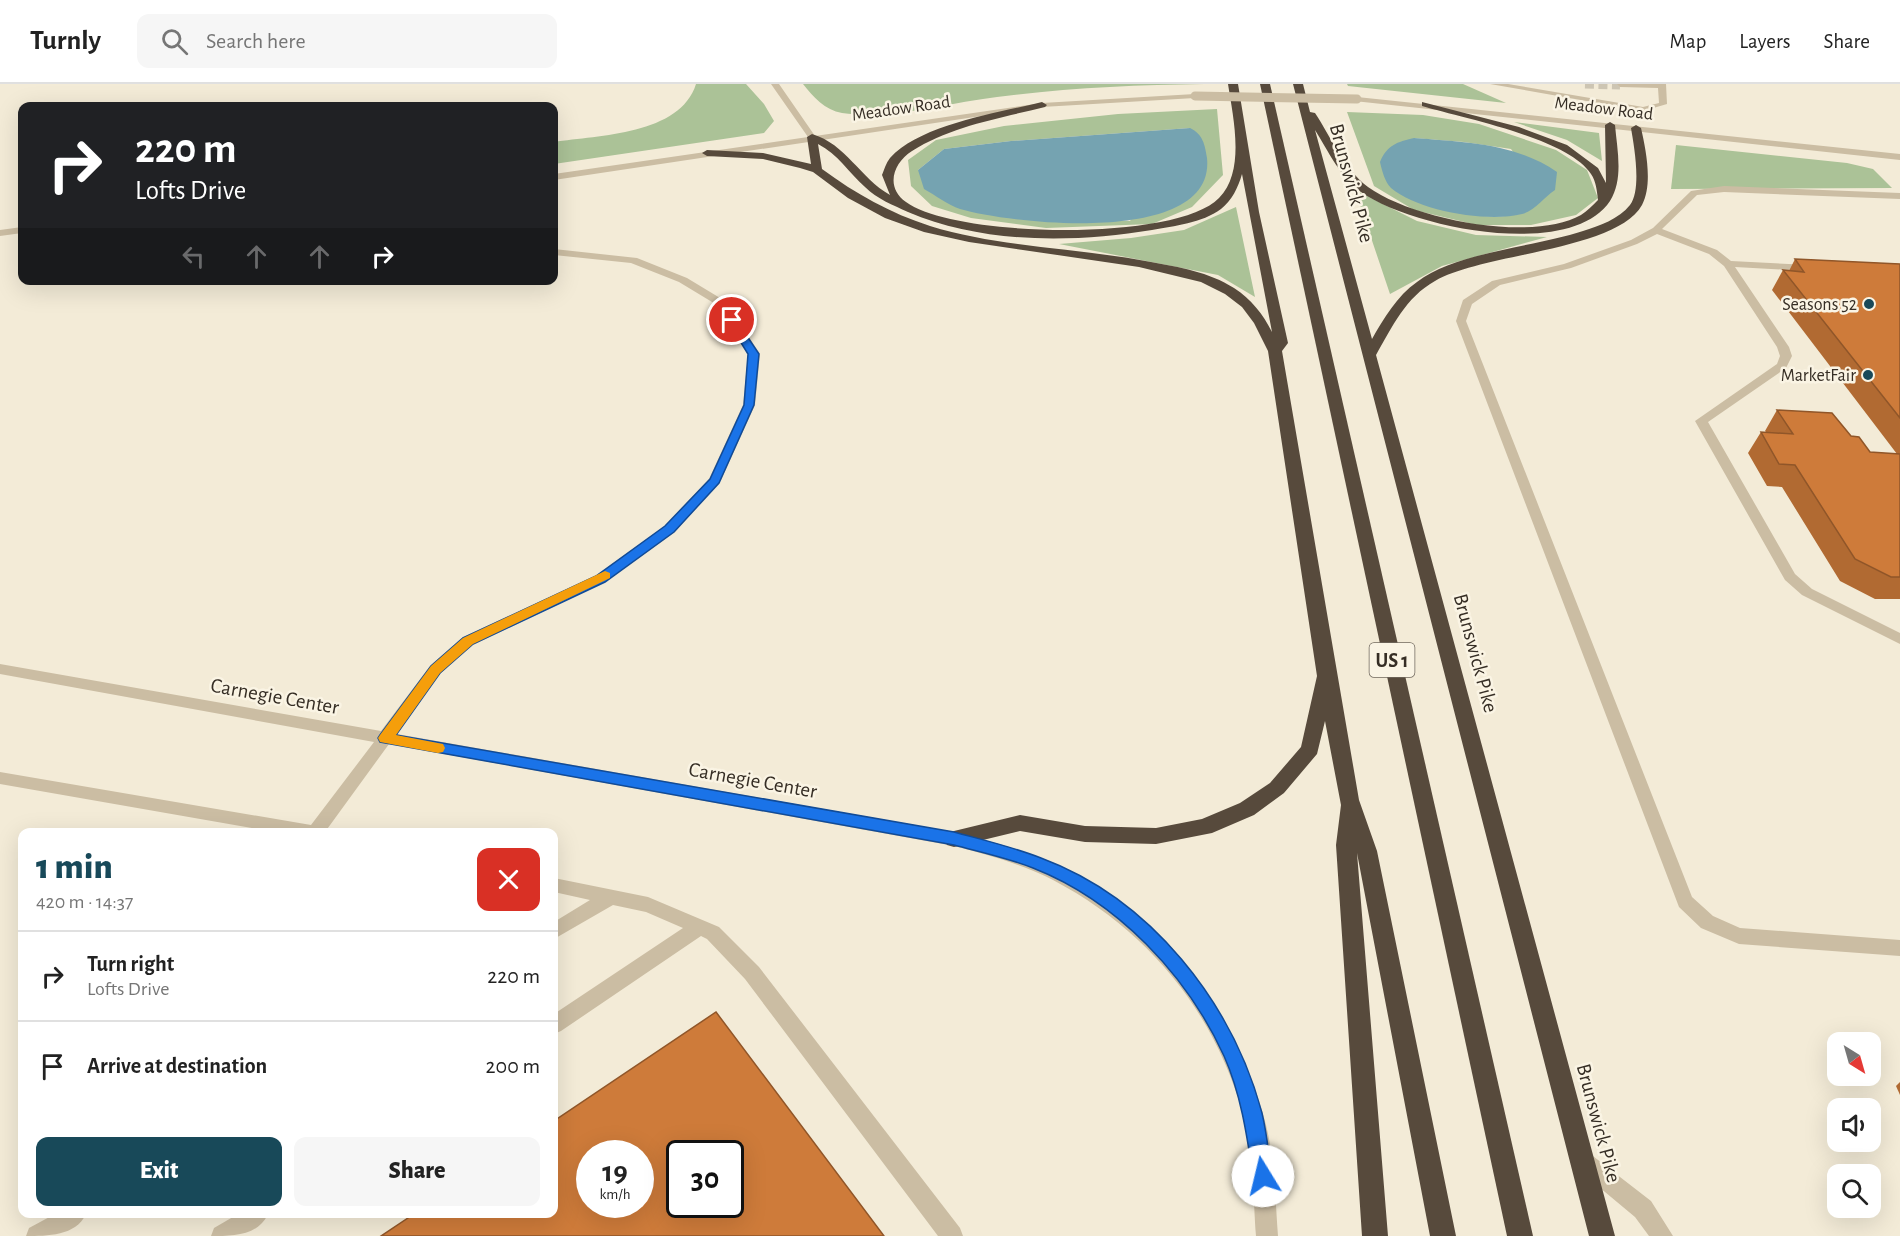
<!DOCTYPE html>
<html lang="en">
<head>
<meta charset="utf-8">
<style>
	body { margin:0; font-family:"Alegreya Sans",sans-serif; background:#f6f6f6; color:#222; height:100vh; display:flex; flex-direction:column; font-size:22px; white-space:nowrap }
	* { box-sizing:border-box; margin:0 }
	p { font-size:20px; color:#767676 }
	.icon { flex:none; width:33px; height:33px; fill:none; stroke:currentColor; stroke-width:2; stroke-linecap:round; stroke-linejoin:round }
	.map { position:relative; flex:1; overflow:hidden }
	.details { position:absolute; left:18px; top:744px; width:540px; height:390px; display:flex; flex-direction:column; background:#fff; border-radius:12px; box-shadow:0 6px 24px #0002 }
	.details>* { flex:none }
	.hud { position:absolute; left:18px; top:18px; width:540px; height:183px; border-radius:12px; box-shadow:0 6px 24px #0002; background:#202124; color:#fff; overflow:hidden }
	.needle { width:39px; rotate:143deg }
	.controls { position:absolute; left:1827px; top:948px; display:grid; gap:12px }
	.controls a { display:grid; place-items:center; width:54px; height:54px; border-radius:12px; background:#fff; box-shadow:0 6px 24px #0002; font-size:30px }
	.speed { position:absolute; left:576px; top:1056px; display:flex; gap:12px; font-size:30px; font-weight:700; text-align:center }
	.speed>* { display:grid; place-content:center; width:78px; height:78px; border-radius:50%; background:#fff; box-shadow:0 6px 24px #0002; line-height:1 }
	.speed small { font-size:15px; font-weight:400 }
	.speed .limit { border:3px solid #111; border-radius:9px; background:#fff; color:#111 }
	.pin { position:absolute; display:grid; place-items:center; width:51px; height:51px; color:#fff; margin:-26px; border:3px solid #fff; border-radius:50%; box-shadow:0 2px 6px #0007 }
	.me { position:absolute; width:66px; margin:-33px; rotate:351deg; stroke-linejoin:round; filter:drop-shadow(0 0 4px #0008) }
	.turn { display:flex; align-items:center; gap:21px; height:126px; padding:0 18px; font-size:27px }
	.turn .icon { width:78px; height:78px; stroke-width:2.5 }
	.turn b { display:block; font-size:42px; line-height:51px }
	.lanes { display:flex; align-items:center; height:57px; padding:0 18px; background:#0003; justify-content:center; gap:30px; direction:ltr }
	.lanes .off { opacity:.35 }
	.round { display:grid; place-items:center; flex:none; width:63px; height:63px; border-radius:12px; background:#f6f6f6 }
	.summary { display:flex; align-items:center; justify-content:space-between; height:102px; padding:0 18px }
	h1 { font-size:36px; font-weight:800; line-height:45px; color:#184959 }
	.cta { display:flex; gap:12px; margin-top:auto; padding:12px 18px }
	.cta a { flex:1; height:69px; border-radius:12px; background:#184959; color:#fff; font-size:24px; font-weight:800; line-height:69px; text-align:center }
	.cta a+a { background:#f6f6f6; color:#222 }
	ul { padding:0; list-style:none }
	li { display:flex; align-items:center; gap:18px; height:90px; padding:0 18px; border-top:2px solid #e0e0e0 }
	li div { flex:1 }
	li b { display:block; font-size:22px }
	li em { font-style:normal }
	header { display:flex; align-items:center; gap:36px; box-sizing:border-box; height:84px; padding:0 30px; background:#fff; border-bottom:2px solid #e0e0e0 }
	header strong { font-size:28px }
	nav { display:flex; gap:33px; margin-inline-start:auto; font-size:21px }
	.search { width:420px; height:54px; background:#f6f6f6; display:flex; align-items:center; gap:15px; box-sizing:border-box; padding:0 21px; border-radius:12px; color:#767676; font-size:22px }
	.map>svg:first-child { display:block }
	.green { fill:#abc297; fill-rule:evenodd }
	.water { fill:#75a3b1 }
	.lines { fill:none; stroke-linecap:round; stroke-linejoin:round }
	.minor-tunnel { stroke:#cdc5b3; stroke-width:9; stroke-dasharray:9 4.5; stroke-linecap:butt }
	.minor { fill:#cbbda3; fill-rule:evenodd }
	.highway { fill:#574a3c; fill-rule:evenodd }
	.minor-bridge { stroke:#cbbda3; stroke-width:9 }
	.wall { fill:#b16a32 }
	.building { fill:#ce7b3a; stroke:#905629; stroke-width:1.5; fill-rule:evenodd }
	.route { fill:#1a73e8; stroke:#114b97; stroke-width:1.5 }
	.slow { fill:#f59e0b }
	.poi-dot { fill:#184959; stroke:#faf4e4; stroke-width:2 }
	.labels { text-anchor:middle; stroke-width:5; stroke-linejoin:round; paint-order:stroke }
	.far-street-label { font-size:18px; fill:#362e25; stroke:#faf4e4 }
	.far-poi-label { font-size:18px; fill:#362e25; stroke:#faf4e4; text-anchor:end }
	.shield { fill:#faf4e4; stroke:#71695e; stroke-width:1.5 }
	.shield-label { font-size:20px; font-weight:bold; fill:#362e25 }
	.street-label { font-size:21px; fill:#362e25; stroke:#faf4e4 }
</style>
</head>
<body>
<header>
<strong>Turnly</strong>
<div class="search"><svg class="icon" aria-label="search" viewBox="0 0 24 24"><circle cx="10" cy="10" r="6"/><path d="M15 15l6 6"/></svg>Search here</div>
<nav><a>Map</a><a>Layers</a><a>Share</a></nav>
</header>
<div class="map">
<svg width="1900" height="1152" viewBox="0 0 1900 1152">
	<rect width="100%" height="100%" fill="#f3ebd7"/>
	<!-- green -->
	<g class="green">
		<path d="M 696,0 L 746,0 L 764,20 L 774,37 L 764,49 L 554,80 L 554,58 C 599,51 680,51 696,0 Z"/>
		<path d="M 803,0 L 1204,0 C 1135,1 1066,4 997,13 C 947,19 893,36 842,29 C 825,26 813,13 803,0 Z"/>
		<polygon points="1347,0 1463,0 1506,19 1348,2"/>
		<path d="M 1217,25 L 1223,91 L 1192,123 L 1152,140 L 1046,144 L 971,134 L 932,122 L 911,102 L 908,76 L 936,56 L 1004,42 L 1118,30 ZM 1190,44 L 1130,137 L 1017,135 L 918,86 L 944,65 L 1011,57 Z"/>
		<path d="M 1347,28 L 1423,31 L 1479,40 L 1556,66 L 1587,86 L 1598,114 L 1576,131 L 1531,141 L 1477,141 L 1414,126 L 1374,102 ZM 1414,54 L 1464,58 L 1511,65 L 1545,113 C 1521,141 1479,132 1448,127 Z"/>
		<polygon points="1514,38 1599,49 1602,77 1567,56"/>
		<polygon points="1676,61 1847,79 1873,85 1892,104 1671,105"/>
		<polygon points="1355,106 1417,137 1476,151 1547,153 1442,182 1390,210"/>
		<polygon points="1236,123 1255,213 1218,191 1059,160 1131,154 1184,146"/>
	</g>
	<!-- water -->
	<g class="water">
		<path d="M 1190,44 C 1203,50 1205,61 1207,74 C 1216,163 1011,140 960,125 C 948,121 935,111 924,105 L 918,86 L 944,65 L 1011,57 Z"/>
		<path d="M 1414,54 C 1464,58 1515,59 1557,88 L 1555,106 C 1544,113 1535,127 1522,130 C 1488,139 1418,127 1391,104 C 1385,98 1382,87 1380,78 C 1387,61 1397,58 1414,54 Z"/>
	</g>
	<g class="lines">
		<!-- minor-tunnel -->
		<polyline class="minor-tunnel" points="1585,0 1620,1"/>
		<!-- minor -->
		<g class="minor">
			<polygon points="771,0 779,0 815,52 1042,19 1195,10 1199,12 1195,14 1042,23 554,96 554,90 808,53"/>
			<polygon points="1490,0 1508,0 1643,23 1659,19 1658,4 1620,3 1617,0 1666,0 1667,20 1643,27"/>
			<polygon points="1357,13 1900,70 1900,76 1354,17 1353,15"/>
			<polygon points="1724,102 1900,109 1900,115 1724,108 1697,111 1662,145 1717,166 1731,177 1810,181 1815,184 1810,187 1735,183 1789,263 1792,272 1786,284 1708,338 1795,490 1812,505 1900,549 1900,560 1802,511 1785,496 1695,337 1777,280 1780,272 1777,263 1724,182 1709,170 1657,150 1637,160 1571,184 1500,201 1472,220 1466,237 1692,813 1713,832 1740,844 1900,856 1900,872 1739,860 1701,844 1679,823 1456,237 1463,216 1492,197 1564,180 1631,156 1653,144 1691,107"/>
			<polygon points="22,143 22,149 0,152 0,146"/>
			<path d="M 554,165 L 637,174 L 687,194 L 725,217 L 760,270 L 755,321 L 721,396 L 675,448 L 605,498 L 473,561 L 440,590 L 397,650 L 954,748 C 991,758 1027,769 1062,784 C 1164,829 1233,925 1263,1030 C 1275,1069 1275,1112 1278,1152 L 1256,1152 C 1253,1112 1254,1069 1243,1030 C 1214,927 1148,846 1053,796 C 1022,780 988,771 954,762 L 389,660 L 325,748 L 274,748 L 0,700 L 0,688 L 311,741 L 374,658 L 0,590 L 0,580 L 381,647 L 430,582 L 463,553 L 595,492 L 665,442 L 709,395 L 743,321 L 748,270 L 717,221 L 679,198 L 631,179 L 554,171 Z"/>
			<polygon points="554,794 648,813 719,843 759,883 960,1144 963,1152 938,1152 745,895 707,855 701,852 561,947 554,950 554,930 683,844 646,828 613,821 554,855 554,838 590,816 554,808"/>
			<polygon points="1582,1065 1589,1069 1651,1117 1673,1152 1649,1152 1635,1133 1575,1083 1571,1076 1575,1069"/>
			<path d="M 55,1130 L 86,1130 C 76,1152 47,1152 26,1152 L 29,1144 Z"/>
			<path d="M 238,1130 L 268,1130 C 258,1152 232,1152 211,1152 L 214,1144 Z"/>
		</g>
		<!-- highway -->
		<g class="highway">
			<path d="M 1228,0 L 1238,0 L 1259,128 L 1288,259 L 1282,267 L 1359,716 L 1377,767 L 1456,1152 L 1430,1152 L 1357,769 L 1388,1152 L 1362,1152 L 1336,761 L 1341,721 L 1325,637 L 1317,670 L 1284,709 L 1254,731 L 1212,749 L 1156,760 L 1085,758 L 1020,747 L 954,763 L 947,761 L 944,755 L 947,749 L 954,747 L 1020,731 L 1085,742 L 1156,744 L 1202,735 L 1240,719 L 1270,699 L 1301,663 L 1317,592 L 1268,267 L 1254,239 L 1242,223 L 1225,210 L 1201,198 L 1139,183 L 969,158 L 924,148 L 885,134 L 848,114 L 813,88 L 800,84 L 763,75 L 707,72 L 702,69 L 707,66 L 763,69 L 811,80 L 807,53 L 812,50 C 846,60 860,94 890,111 L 882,91 C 884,86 886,79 890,74 C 921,40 998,29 1042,18 L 1047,21 L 1045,23 C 1001,34 951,42 912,67 C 893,79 885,103 906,118 C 955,154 1177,158 1219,114 C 1246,87 1233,33 1228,0 ZM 818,60 C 838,70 849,89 865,103 C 877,115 893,121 908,128 C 983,160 1073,159 1152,146 C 1174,142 1202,139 1221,125 C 1232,116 1238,104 1242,90 L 1272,248 C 1263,230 1251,215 1234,204 C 1209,188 1179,183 1151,178 C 1079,164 1002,164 930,142 C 890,129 856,110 822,85 Z"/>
			<polygon points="1260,0 1270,0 1533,1152 1507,1152"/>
			<path d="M 1293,0 L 1303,0 L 1310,28 L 1315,29 C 1331,53 1344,85 1368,103 C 1412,135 1532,159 1581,131 C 1587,127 1593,121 1598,116 C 1597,107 1596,97 1591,90 C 1568,54 1462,34 1422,22 L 1422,18 L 1519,43 L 1567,61 L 1598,84 L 1606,99 L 1605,41 L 1610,38 L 1615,41 C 1617,65 1624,95 1610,117 C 1570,177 1410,143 1361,108 C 1341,94 1328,67 1315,46 L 1372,255 C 1384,234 1397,212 1417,198 C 1456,168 1535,163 1583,147 C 1599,142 1619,135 1630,121 C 1642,105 1634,62 1631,44 L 1636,41 L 1641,44 C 1646,66 1653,100 1642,121 C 1616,167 1482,169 1435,197 C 1406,213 1392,243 1376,271 L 1615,1152 L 1589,1152 Z"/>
		</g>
		<!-- minor-bridge -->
		<polyline class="minor-bridge" points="1195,12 1357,15"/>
	</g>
	<!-- wall -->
	<g class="wall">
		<polygon points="1795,175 1900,180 1900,515 1875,515 1840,497 1782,403 1767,402 1748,369 1761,348 1766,348 1765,347 1777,326 1851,352 1870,368 1897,370 1772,206 1783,186 1789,187"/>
		<polygon points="1900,998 1900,1011 1896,1002"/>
	</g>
	<!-- building -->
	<g class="building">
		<polygon points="1795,175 1900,180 1900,334 1783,186 1804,188"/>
		<polygon points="1777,326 1832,329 1851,352 1859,353 1870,368 1900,370 1900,493 1891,493 1855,475 1795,381 1779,380 1761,348 1793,350"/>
		<path d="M 716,928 L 884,1152 L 381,1152 L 414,1130 L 554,1130 L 554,1037 ZM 590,1070 L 640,1070 L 640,1120 L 590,1120 ZM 680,1070 L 730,1070 L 730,1120 L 680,1120 Z"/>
	</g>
	<!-- route -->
	<path class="route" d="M 732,233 L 735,234 L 759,270 L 754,321 L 719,399 L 674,448 L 605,498 L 473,560 L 440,589 L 396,651 L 954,748 C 983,756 1013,763 1041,774 C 1151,815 1232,918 1262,1029 C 1267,1050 1269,1072 1272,1092 L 1270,1099 L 1263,1102 L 1256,1099 L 1253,1092 C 1247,1052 1241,1010 1224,972 C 1187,891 1117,817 1033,784 C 1008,774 980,768 954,761 L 380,658 L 378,654 L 380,651 L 431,582 L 463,554 L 596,492 L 665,442 L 710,395 L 744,321 L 748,270 L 727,236 Z"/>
	<!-- slow -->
	<polygon class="slow" points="605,487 610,489 610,494 473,560 440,589 396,651 443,660 445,664 443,668 438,669 380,658 378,654 380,651 431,582 463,554"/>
	<!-- markers -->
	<g class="poi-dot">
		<circle cx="1869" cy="220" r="6"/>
		<circle cx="1868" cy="291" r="6"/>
	</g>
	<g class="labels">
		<!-- far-street labels -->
		<g class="far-street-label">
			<text transform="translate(901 24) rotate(-8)" y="6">Meadow Road</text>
			<text transform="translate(1604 24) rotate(7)" y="6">Meadow Road</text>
		</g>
		<!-- far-poi labels -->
		<g class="far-poi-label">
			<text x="1857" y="226">Seasons 52</text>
			<text x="1856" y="297">MarketFair</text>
		</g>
		<!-- shield labels -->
		<rect class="shield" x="1369.5" y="559" width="45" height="34" rx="4.5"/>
		<g class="shield-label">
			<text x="1392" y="583">US 1</text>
		</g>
		<!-- street labels -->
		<g class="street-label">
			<text transform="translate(1352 99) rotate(75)" y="7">Brunswick Pike</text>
			<text transform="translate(1476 569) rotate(75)" y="7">Brunswick Pike</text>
			<text transform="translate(275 612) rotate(10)" y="7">Carnegie Center</text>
			<text transform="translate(753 696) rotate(10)" y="7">Carnegie Center</text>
			<text transform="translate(1599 1039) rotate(75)" y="7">Brunswick Pike</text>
		</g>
	</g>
</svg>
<div class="controls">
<a><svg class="needle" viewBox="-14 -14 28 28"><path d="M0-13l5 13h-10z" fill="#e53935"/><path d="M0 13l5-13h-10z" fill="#767676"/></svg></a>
<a><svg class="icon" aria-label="sound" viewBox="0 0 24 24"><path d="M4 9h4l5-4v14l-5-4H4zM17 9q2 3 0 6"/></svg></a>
<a><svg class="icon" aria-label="search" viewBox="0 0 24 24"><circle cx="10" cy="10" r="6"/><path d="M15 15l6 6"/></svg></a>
</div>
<div class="speed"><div>19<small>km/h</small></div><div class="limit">30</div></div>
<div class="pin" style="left:732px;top:236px;background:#d93025"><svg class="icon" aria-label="arrive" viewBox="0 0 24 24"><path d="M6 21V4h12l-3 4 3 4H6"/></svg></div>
<svg class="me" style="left:1263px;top:1092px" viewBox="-20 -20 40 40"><circle r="19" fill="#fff"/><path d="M0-13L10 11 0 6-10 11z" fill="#1a73e8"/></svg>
<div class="hud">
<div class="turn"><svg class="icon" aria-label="right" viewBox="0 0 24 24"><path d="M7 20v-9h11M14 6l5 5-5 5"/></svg><div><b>220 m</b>Lofts Drive</div></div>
<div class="lanes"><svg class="icon off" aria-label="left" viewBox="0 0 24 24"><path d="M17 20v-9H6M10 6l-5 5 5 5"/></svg><svg class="icon off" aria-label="ahead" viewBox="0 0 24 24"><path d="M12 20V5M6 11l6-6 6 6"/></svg><svg class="icon off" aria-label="ahead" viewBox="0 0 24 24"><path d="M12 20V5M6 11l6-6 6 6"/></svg><svg class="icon" aria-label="right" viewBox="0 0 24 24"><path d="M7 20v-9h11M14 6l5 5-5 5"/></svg></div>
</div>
<section class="details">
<div class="summary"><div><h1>1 min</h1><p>420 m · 14:37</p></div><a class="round" style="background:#d93025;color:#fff"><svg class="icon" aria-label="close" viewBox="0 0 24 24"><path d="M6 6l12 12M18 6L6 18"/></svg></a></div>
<ul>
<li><svg class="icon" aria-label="right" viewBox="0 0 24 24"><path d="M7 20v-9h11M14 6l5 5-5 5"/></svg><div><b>Turn right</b><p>Lofts Drive</p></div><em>220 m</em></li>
<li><svg class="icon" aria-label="arrive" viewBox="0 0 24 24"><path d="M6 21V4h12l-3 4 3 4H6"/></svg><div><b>Arrive at destination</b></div><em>200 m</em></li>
</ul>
<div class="cta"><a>Exit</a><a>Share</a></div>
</section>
</div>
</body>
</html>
